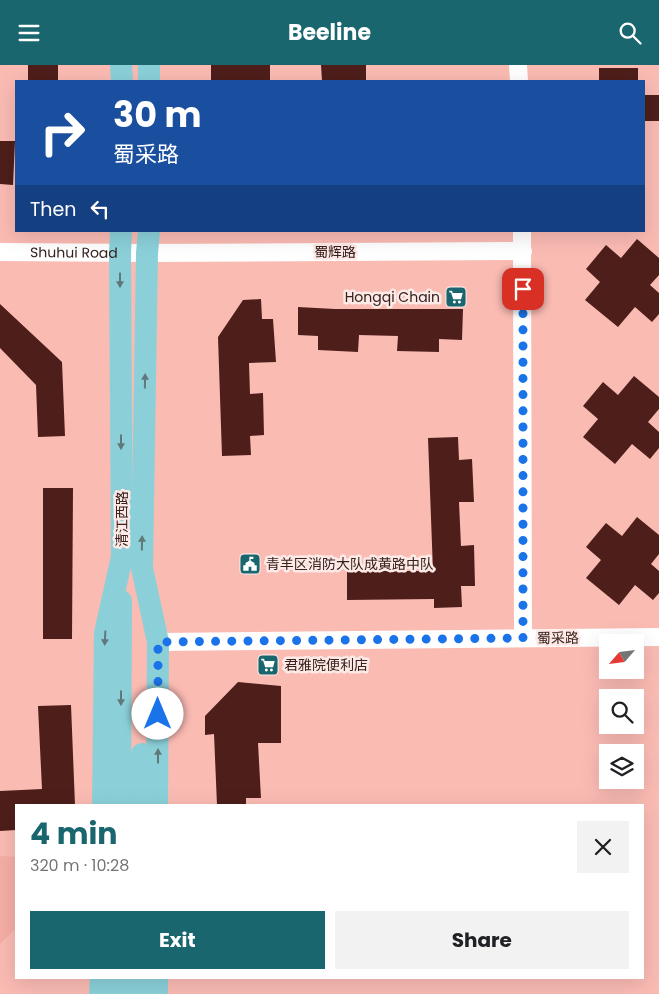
<!DOCTYPE html>
<html lang="en">
<head>
<meta charset="utf-8">
<style>
	body { margin:0; font-family:Poppins,"Noto Sans SC",sans-serif; background:#f2f2f2; color:#202124; height:100vh; display:flex; flex-direction:column; font-size:19px; white-space:nowrap }
	* { box-sizing:border-box; margin:0 }
	p { font-size:16px; color:#757577 }
	.icon { flex:none; width:28px; height:28px; fill:none; stroke:currentColor; stroke-width:2; stroke-linecap:round; stroke-linejoin:round }
	.map { position:relative; flex:1; overflow:hidden }
	.details { position:absolute; left:15px; top:739px; width:629px; height:175px; display:flex; flex-direction:column; background:#fff; border-radius:0px; box-shadow:0 5px 20px #0002 }
	.details>* { flex:none }
	.hud { position:absolute; left:15px; top:15px; width:630px; height:152px; border-radius:0px; box-shadow:0 5px 20px #0002; background:#1a4fa0; color:#fff; overflow:hidden }
	.needle { width:32px; rotate:242deg }
	.buttons { position:absolute; left:599px; top:569px; display:grid; gap:10px }
	.buttons a { display:grid; place-items:center; width:45px; height:45px; border-radius:0px; background:#fff; box-shadow:0 5px 20px #0002; font-size:25px }
	.pin { position:absolute; display:grid; place-items:center; width:42px; height:42px; color:#fff; margin:-21px; border-radius:10px; box-shadow:0 2px 8px #0006 }
	.me { position:absolute; width:55px; margin:-28px; rotate:0deg; stroke-linejoin:round; filter:drop-shadow(0 0 4px #0008) }
	.turn { display:flex; align-items:center; gap:18px; height:105px; padding:0 15px; font-size:22px }
	.turn .icon { width:65px; height:65px; stroke-width:2.5 }
	.turn b { display:block; font-size:35px; line-height:42px }
	.then { display:flex; align-items:center; height:48px; padding:0 15px; background:#0003; gap:10px; font-size:19px }
	.round { display:grid; place-items:center; flex:none; width:52px; height:52px; border-radius:0px; background:#f2f2f2 }
	.headline { display:flex; align-items:center; justify-content:space-between; height:85px; padding:0 15px }
	h1 { font-size:30px; font-weight:700; line-height:38px; color:#19666f }
	.primary-button { display:flex; gap:10px; margin-top:auto; padding:10px 15px }
	.primary-button a { flex:1; height:58px; border-radius:0px; background:#19666f; color:#fff; font-size:20px; font-weight:700; line-height:58px; text-align:center }
	.primary-button a+a { background:#f2f2f2; color:#202124 }
	header { display:flex; justify-content:space-between; align-items:center; height:65px; padding:0 15px; background:#19666f; color:#fff; font-size:22px; font-weight:700 }
	.map>svg:first-child { display:block }
	.built { fill:#f5aea6 }
	.building { fill:#4e1e1a }
	.lines { fill:none; stroke-linecap:round; stroke-linejoin:round }
	.minor { stroke:#fff; stroke-width:18 }
	.major { stroke:#8bd0d9; stroke-width:22 }
	.oneway { fill:#61787b }
	.route { stroke:#1a73e8; stroke-width:9; stroke-dasharray:0 16.2 }
	.labels { text-anchor:middle; stroke-width:5; stroke-linejoin:round; paint-order:stroke }
	.street-label { font-size:14px; fill:#37201d; stroke:#fde9e6 }
	.poi-label { font-size:14px; fill:#37201d; stroke:#fde9e6; text-anchor:start }
</style>
</head>
<body>
<header><svg class="icon" aria-label="menu" viewBox="0 0 24 24"><path d="M4 6h16M4 12h16M4 18h16"/></svg>Beeline<svg class="icon" aria-label="search" viewBox="0 0 24 24"><circle cx="10" cy="10" r="6"/><path d="M15 15l6 6"/></svg></header>
<div class="map">
<svg width="659" height="929" viewBox="0 0 659 929">
	<rect width="100%" height="100%" fill="#fabbb3"/>
	<!-- built -->
	<polygon class="built" points="0,791 16,792 16,863 0,879"/>
	<!-- building -->
	<g class="building">
		<rect x="28" y="0" width="30" height="16"/>
		<rect x="211" y="0" width="59" height="16"/>
		<polygon points="321,0 366,0 366,16 322,16"/>
		<rect x="599" y="3" width="39" height="13"/>
		<rect x="644" y="30" width="15" height="26"/>
		<polygon points="0,76 15,76 13,120 0,119"/>
		<polygon points="637,174 659,193 659,210 650,220 659,228 659,249 652,257 635,242 618,262 585,235 600,217 586,204 606,180 621,193"/>
		<polygon points="261,234 262,254 273,254 276,297 249,298 250,329 263,328 264,370 250,371 251,390 222,391 218,272 243,235"/>
		<polygon points="0,239 62,297 65,371 38,372 36,320 0,283"/>
		<polygon points="298,242 335,244 463,244 462,275 439,274 439,287 397,286 398,271 359,270 358,287 318,285 318,271 298,270"/>
		<polygon points="634,311 659,332 659,344 648,357 659,367 659,383 650,394 632,379 615,399 583,372 598,354 583,341 603,317 618,330"/>
		<polygon points="458,372 459,395 472,394 474,437 459,437 461,481 474,480 475,521 461,521 462,542 434,543 434,534 347,535 347,506 433,506 428,373"/>
		<polygon points="43,423 73,423 72,574 43,574"/>
		<polygon points="637,452 659,470 659,489 651,499 659,506 659,528 653,535 635,520 619,540 586,513 601,495 586,482 606,458 622,471"/>
		<polygon points="238,617 281,621 281,678 258,678 261,733 246,733 246,740 217,740 214,669 205,670 205,651"/>
		<polygon points="71,640 75,740 16,740 16,765 0,766 0,726 42,724 38,641"/>
	</g>
	<g class="lines">
		<!-- minor -->
		<g class="minor">
			<polyline points="518,0 519,16"/>
			<polyline points="522,166 523,573"/>
			<path id="s1" d="M 0,187 L 147,188 L 523,186"/>
			<polyline points="158,577 659,572"/>
		</g>
		<!-- major -->
		<g class="major">
			<polyline points="121,0 122,16"/>
			<polyline points="149,16 149,0"/>
			<polyline points="149,166 147,188 142,503 158,577 157,740"/>
			<polyline points="103,740 105,568 122,492 120,188 121,166"/>
			<polyline points="120,740 121,536"/>
			<polyline points="141,740 142,689"/>
			<polyline points="100,929 101,912"/>
			<polyline points="118,929 118,912"/>
			<polyline points="139,929 139,912"/>
			<polyline points="157,929 157,912"/>
		</g>
	</g>
	<!-- one-way arrows -->
	<defs><path id="oneway-solid" d="M-6-.8H1V-3.2L6.5 0L1 3.2V.8H-6Z" transform="scale(1.25)"/></defs>
	<g class="oneway">
		<use href="#oneway-solid" transform="translate(120 215) rotate(90)"/>
		<use href="#oneway-solid" transform="translate(145 316) rotate(-89)"/>
		<use href="#oneway-solid" transform="translate(121 377) rotate(90)"/>
		<use href="#oneway-solid" transform="translate(142 478) rotate(-89)"/>
		<use href="#oneway-solid" transform="translate(105 573) rotate(93)"/>
		<use href="#oneway-solid" transform="translate(121 633) rotate(90)"/>
		<use href="#oneway-solid" transform="translate(158 691) rotate(-90)"/>
	</g>
	<g class="lines">
		<!-- route -->
		<polyline class="route" points="158,649 158,577 523,573 523,224"/>
	</g>
	<!-- icons -->
	<defs>
		<g id="supermarket-square" transform="scale(1.125)"><rect x="-9" y="-9" width="18" height="18" rx="4" fill="#19666f" stroke="#fde9e6"/><path d="M-6-5.5h2.5l.6 2H6L4.5 2H-2.5L-4.4-4H-6ZM-1.5 3.2a1.3 1.3 0 1 0 .1 0ZM3 3.2a1.3 1.3 0 1 0 .1 0Z" fill="#fff"/></g>
		<g id="civic-square" transform="scale(1.125)"><rect x="-9" y="-9" width="18" height="18" rx="4" fill="#19666f" stroke="#fde9e6"/><path d="M-.6-6.5H3V-4.5H.6V-3L4-1V1h2V6H-6V1h2V-1L-.6-3ZM-1.2 2.5V6h2.4V2.5Z" fill="#fff"/></g>
	</defs>
	<g fill-rule="evenodd">
		<use href="#supermarket-square" x="456" y="232"/>
		<use href="#civic-square" x="250" y="499"/>
		<use href="#supermarket-square" x="268" y="600"/>
	</g>
	<g class="labels">
		<!-- street labels -->
		<g class="street-label">
			<text x="335" y="192">蜀辉路</text>
			<text dy="5" stroke="none"><textPath href="#s1" startOffset="74">Shuhui Road</textPath></text>
			<text transform="translate(122 454) rotate(-90)" y="5">清江西路</text>
			<text transform="translate(558 573) rotate(-1)" y="5">蜀采路</text>
		</g>
		<!-- poi labels -->
		<g class="poi-label">
			<text x="440" y="237" text-anchor="end">Hongqi Chain</text>
			<text x="266" y="504">青羊区消防大队成黄路中队</text>
			<text x="284" y="605">君雅院便利店</text>
		</g>
	</g>
</svg>
<div class="buttons">
<a><svg class="needle" viewBox="-14 -14 28 28"><path d="M0-13l5 13h-10z" fill="#e53935"/><path d="M0 13l5-13h-10z" fill="#757577"/></svg></a>
<a><svg class="icon" aria-label="search" viewBox="0 0 24 24"><circle cx="10" cy="10" r="6"/><path d="M15 15l6 6"/></svg></a>
<a><svg class="icon" aria-label="layers" viewBox="0 0 24 24"><path d="M12 4l9 5-9 5-9-5zM3 14l9 5 9-5"/></svg></a>
</div>
<div class="pin" style="left:523px;top:224px;background:#d93025"><svg class="icon" aria-label="arrive" viewBox="0 0 24 24"><path d="M6 21V4h12l-3 4 3 4H6"/></svg></div>
<svg class="me" style="left:158px;top:649px" viewBox="-20 -20 40 40"><circle r="19" fill="#fff"/><path d="M0-13L10 11 0 6-10 11z" fill="#1a73e8"/></svg>
<div class="hud">
<div class="turn"><svg class="icon" aria-label="right" viewBox="0 0 24 24"><path d="M7 20v-9h11M14 6l5 5-5 5"/></svg><div><b>30 m</b>蜀采路</div></div>
<div class="then">Then<svg class="icon" aria-label="left" viewBox="0 0 24 24"><path d="M17 20v-9H6M10 6l-5 5 5 5"/></svg></div>
</div>
<section class="details">
<div class="headline"><div><h1>4 min</h1><p>320 m · 10:28</p></div><a class="round"><svg class="icon" aria-label="close" viewBox="0 0 24 24"><path d="M6 6l12 12M18 6L6 18"/></svg></a></div>
<div class="primary-button"><a>Exit</a><a>Share</a></div>
</section>
</div>
</body>
</html>
